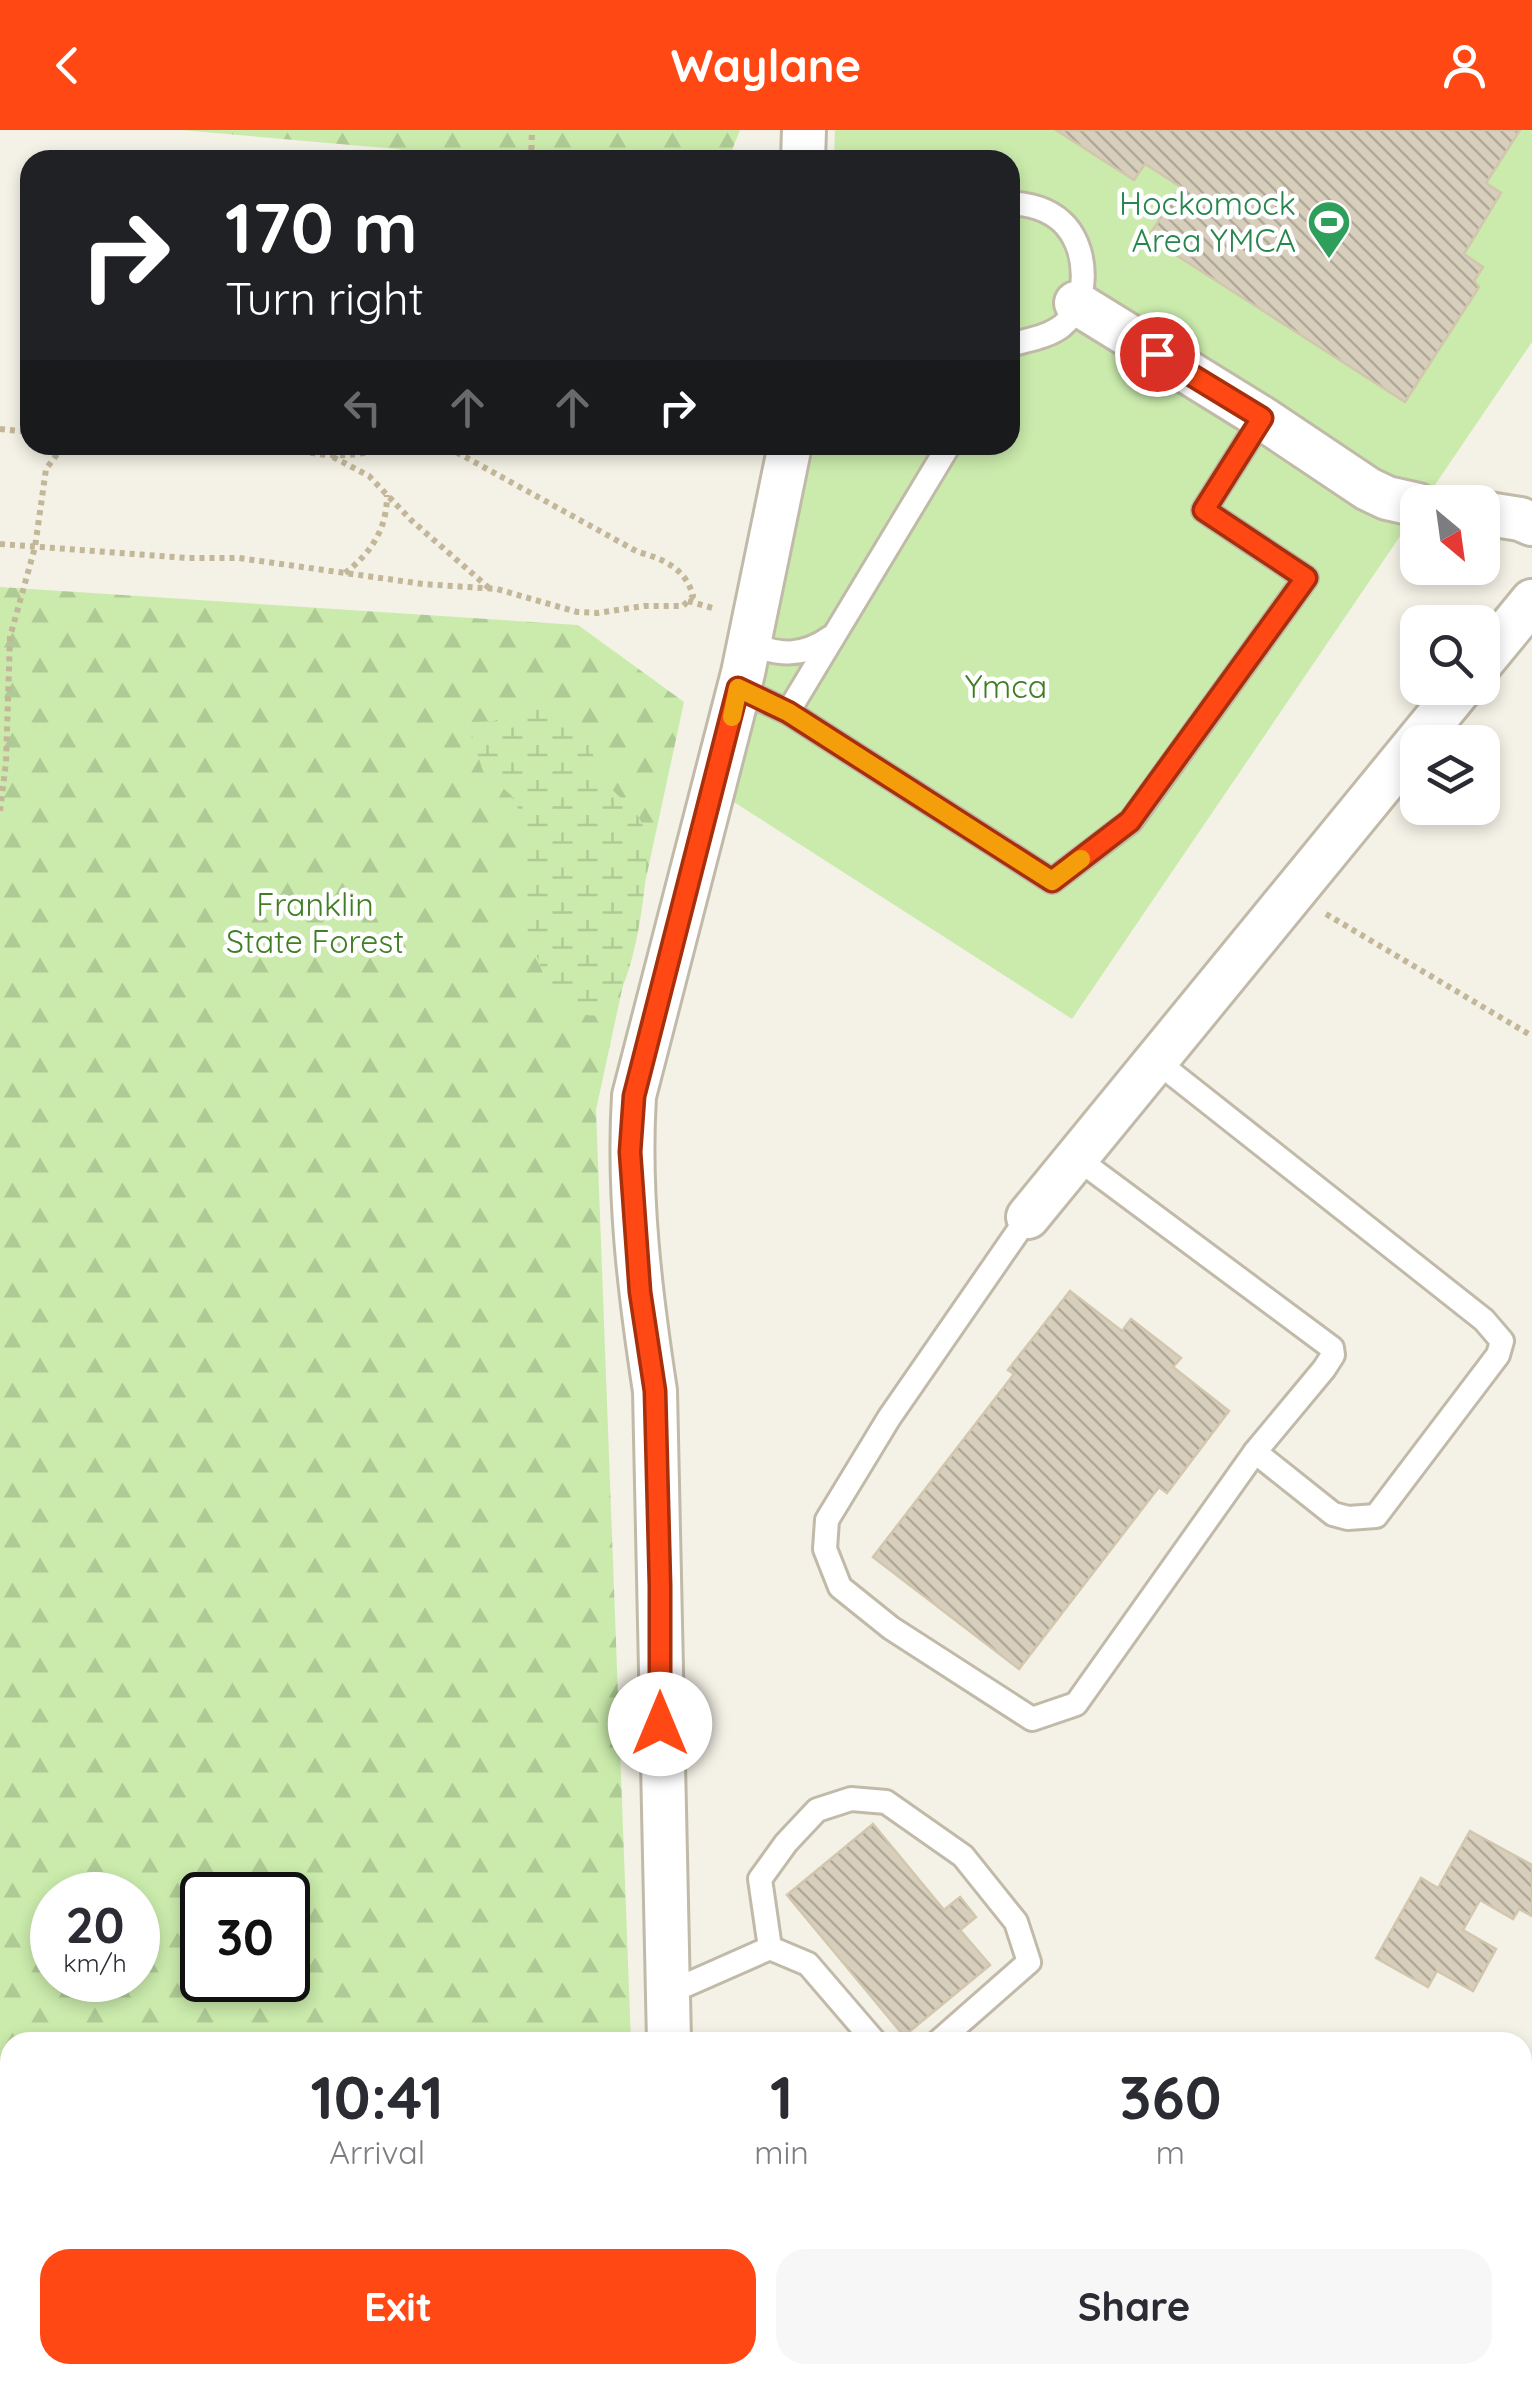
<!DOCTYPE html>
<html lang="en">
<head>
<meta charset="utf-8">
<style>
	body { margin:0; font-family:Quicksand,sans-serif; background:#f7f7f7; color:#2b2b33; height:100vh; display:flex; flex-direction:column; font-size:38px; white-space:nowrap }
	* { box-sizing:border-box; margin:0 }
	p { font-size:32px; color:#7c7c81 }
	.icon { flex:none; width:55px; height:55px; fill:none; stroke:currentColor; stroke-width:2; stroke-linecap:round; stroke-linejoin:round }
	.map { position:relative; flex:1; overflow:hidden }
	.details { position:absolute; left:0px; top:1902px; width:1532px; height:352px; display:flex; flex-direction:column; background:#fff; border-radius:30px 30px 0 0; box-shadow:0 5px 15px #0003 }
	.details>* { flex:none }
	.hud { position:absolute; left:20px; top:20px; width:1000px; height:305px; border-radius:30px; box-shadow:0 5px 15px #0003; background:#202124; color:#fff; overflow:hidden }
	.needle { width:65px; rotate:151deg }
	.buttons { position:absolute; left:1400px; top:355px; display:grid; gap:20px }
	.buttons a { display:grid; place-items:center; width:100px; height:100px; border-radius:20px; background:#fff; box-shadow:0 5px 15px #0003; font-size:50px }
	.speed { position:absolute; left:30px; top:1742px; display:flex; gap:20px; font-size:50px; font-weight:700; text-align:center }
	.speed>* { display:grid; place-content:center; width:130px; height:130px; border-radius:50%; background:#fff; box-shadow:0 5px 15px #0003; line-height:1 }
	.speed small { font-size:25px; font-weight:400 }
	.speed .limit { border:5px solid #111; border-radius:15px; background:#fff; color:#111 }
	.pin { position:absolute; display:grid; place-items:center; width:85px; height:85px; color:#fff; margin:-42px; border:5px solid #fff; border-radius:50%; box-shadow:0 2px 10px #0007 }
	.me { position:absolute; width:110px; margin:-55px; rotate:0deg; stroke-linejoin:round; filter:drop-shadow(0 0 8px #0008) }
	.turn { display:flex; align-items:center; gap:35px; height:210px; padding:0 40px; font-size:45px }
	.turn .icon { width:130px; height:130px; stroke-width:2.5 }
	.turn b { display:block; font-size:70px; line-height:85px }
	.lanes { display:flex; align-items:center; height:95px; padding:0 40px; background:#0003; justify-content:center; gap:50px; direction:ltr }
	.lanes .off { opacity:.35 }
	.eta { display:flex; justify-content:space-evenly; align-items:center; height:170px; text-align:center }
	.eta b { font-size:60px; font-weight:700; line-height:70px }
	.button { display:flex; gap:20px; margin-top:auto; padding:20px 40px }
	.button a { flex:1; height:115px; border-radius:30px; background:#ff4813; color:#fff; font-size:40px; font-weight:700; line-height:115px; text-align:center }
	.button a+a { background:#f7f7f7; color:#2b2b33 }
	header { display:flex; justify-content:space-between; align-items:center; height:130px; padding:0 40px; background:#ff4813; color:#fff; font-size:45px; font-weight:700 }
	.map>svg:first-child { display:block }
	.forest { fill:url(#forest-firs); fill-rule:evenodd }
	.wetland { fill:url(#wetland-marsh) }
	.park { fill:#caebac }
	.building { fill:url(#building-back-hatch); stroke:#d2c7ae; stroke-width:2.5 }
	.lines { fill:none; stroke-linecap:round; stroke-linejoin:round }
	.service-casing { stroke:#c1baa8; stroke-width:28 }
	.minor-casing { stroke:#c1baa8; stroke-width:48 }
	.path { stroke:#c3b799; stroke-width:6; stroke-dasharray:5 5; stroke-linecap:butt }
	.service { stroke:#fff; stroke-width:22 }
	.minor { stroke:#fff; stroke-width:42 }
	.route-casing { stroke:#a62f0c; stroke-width:25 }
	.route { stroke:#ff4813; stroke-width:18 }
	.slow { stroke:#f59e0b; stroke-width:18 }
	.labels { text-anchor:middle; stroke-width:9; stroke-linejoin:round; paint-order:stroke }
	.leisure-label { font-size:32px; fill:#27864d; stroke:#fff; text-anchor:end }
	.park-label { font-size:32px; fill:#3f7e24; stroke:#fff }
</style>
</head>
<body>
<header><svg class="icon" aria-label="back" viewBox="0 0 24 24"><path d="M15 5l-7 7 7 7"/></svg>Waylane<svg class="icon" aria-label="person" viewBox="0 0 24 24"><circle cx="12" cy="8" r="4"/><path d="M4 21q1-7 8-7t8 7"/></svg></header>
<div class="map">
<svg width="1532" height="2253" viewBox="0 0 1532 2253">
	<defs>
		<pattern id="forest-firs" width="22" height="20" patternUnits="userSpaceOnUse" patternTransform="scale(2.5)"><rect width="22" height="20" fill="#caebac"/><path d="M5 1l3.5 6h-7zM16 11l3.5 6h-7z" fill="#afcb95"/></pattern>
		<pattern id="wetland-marsh" width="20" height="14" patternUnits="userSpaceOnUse" patternTransform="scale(2.5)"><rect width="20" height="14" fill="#caebac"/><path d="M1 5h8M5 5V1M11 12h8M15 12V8" fill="none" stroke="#afcb95"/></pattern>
		<pattern id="building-back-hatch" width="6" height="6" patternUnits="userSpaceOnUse" patternTransform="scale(2.5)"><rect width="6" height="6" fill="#d7cebb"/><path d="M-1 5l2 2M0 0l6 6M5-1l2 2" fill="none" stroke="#b0a999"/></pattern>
	</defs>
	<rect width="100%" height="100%" fill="#f4f1e6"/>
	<!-- forest -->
	<g class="forest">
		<polygon points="181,0 740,0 728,30 469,30 397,19"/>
		<path d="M 0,457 L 578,495 L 684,572 L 596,980 L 631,1912 L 10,1912 L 10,2103 L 0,2102 ZM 52,1765 L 138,1765 L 138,1850 L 52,1850 ZM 202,1765 L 288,1765 L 288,1850 L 202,1850 Z"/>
	</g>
	<!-- wetland -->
	<path class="wetland" d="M 539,572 C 550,577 565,581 574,589 C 591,606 592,632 605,651 C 616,667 639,679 644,699 C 653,731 635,867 604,883 C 586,891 569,878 553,871 L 524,790 L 526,722 L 520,682 L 511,665 L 483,641 L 470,602 L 472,592 L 494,591 Z"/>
	<!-- park -->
	<polygon class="park" points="835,0 1532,0 1532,212 1072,889 734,672 815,315 1010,315 1010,30 834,30"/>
	<!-- building -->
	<g class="building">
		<polygon points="1056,0 1520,0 1486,53 1501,63 1464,124 1483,137 1474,151 1479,157 1405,272 1148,107 1181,57 1145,34 1134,50"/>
		<polygon points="1070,1161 1122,1201 1131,1189 1181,1228 1173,1237 1229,1281 1167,1363 1159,1357 1019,1539 873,1427 1014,1244 1008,1240"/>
		<polygon points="873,1694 944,1780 960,1767 976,1787 960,1800 990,1835 904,1906 787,1765"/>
		<polygon points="1470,1701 1532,1735 1532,1786 1519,1779 1513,1789 1480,1770 1463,1800 1496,1819 1473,1861 1437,1841 1428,1857 1376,1828 1421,1748 1438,1758"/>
		<polygon points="1522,2068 1532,2074 1532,2135 1522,2130"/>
		<rect x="113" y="2245" width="70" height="8"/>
		<polygon points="236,2245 308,2245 309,2253 236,2253"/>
		<polygon points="946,2245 1005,2245 998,2253 938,2253"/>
		<polygon points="1249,2245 1311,2245 1320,2253 1258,2253"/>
	</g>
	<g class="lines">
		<!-- service casing -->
		<g class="service-casing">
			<g id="service">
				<path d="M 1010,73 C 1030,74 1052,80 1066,96 C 1089,123 1089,173 1062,196 C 1048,207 1027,210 1010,215"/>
				<polyline points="949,315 788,582 1052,751 1131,691 1306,448 1204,380 1262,288"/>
				<path d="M 749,513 C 779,526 803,527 831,507"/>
				<polyline points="739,559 788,582"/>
				<polyline points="1078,1029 1332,1218 1333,1225 1324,1239 1255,1322"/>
				<polyline points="1028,1087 889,1288 827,1390 825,1419 840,1457 891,1498 1032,1589 1076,1574 1255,1322 1333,1384 1348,1388 1376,1386 1498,1225 1502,1211 1484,1190 1155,930"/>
				<polyline points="770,1818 760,1749 786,1713 817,1680 851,1669 886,1672 963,1726 1016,1792 1029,1832 938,1912"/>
				<polyline points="668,1863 770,1818 808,1834 875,1912"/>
				<polyline points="1178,2245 1185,2253"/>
				<polyline points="1078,2253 1087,2245"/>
			</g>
		</g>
		<!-- minor casing -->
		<g class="minor-casing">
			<g id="minor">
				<polyline points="803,30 804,0"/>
				<polyline points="1076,173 1262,288 1368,359 1387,368 1418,375"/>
				<polyline points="1482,383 1520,389 1532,394"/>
				<polyline points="1482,532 1532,471"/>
				<polyline points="1028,1087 1461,558"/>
				<path d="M 669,1912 L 655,1261 C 640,1163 628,1065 634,966 L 743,543 L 790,315"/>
				<polyline points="668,2253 669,2245"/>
			</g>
		</g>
		<!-- path -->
		<g class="path">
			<polyline points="531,30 532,0"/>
			<polyline points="0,299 30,302"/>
			<path d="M 271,315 C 324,327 345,330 399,315"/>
			<polyline points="333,327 369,346 411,390 489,458"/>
			<path d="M 0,414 L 187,428 L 239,428 L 423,454 L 497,459 L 577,482 L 597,483 L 644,476 L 683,476 L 693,466 C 686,439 664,429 638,422 L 458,323 L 435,315"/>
			<path d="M 345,443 C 371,423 387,399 387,365"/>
			<polyline points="688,471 716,479"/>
			<polyline points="0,681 6,632 10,507 35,417 46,339 64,315"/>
			<polyline points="1326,784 1532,906"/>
		</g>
		<!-- service -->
		<use href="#service" class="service"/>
		<!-- minor -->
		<use href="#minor" class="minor"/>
	</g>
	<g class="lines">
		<!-- route casing -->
		<g class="route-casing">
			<polyline id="route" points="660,1594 660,1456 655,1261 640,1162 630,1022 634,966 738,558 788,582 1052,751 1130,691 1306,448 1204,380 1262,288 1157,224"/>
		</g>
		<!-- route -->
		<use href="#route" class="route"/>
		<!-- slow -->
		<polyline class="slow" points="732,587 738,558 788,582 1052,751 1081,729"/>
	</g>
	<!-- icons -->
	<defs>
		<g id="stadium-pin" transform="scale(2.25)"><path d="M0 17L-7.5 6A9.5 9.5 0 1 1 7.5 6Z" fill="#2e9e5b" stroke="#fff"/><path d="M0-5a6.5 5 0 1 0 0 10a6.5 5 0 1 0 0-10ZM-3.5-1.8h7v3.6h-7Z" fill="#fff"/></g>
	</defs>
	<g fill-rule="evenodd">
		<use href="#stadium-pin" x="1329" y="92"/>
	</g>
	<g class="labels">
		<!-- leisure labels -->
		<g class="leisure-label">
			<text x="1296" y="85">Hockomock<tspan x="1296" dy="37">Area YMCA</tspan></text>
		</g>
		<!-- park labels -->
		<g class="park-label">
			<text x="1006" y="568">Ymca</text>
			<text x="315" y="786">Franklin<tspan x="315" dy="37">State Forest</tspan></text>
		</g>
	</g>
</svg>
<div class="buttons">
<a><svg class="needle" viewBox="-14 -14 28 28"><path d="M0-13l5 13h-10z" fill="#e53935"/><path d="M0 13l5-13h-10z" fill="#7c7c81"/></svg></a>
<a><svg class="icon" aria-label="search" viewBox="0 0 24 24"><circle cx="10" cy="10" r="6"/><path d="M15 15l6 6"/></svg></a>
<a><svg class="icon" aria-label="layers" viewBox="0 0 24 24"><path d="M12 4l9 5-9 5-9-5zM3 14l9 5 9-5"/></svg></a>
</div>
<div class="speed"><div>20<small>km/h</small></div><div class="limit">30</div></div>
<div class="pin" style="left:1157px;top:224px;background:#d93025"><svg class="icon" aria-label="arrive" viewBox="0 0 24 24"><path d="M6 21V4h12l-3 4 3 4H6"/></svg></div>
<svg class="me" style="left:660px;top:1594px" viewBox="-20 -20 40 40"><circle r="19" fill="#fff"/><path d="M0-13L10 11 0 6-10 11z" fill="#ff4813"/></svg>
<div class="hud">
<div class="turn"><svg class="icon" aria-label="right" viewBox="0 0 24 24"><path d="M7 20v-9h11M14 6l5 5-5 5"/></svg><div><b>170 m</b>Turn right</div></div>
<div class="lanes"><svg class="icon off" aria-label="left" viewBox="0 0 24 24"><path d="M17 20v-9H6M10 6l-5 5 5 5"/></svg><svg class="icon off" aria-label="ahead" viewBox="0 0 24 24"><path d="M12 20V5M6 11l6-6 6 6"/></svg><svg class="icon off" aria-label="ahead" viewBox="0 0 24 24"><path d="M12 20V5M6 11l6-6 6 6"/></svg><svg class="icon" aria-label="right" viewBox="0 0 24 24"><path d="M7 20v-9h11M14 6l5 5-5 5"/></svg></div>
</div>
<section class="details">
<div class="eta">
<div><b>10:41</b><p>Arrival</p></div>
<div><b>1</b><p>min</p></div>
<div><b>360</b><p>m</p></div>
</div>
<div class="button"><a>Exit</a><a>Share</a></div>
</section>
</div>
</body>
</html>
